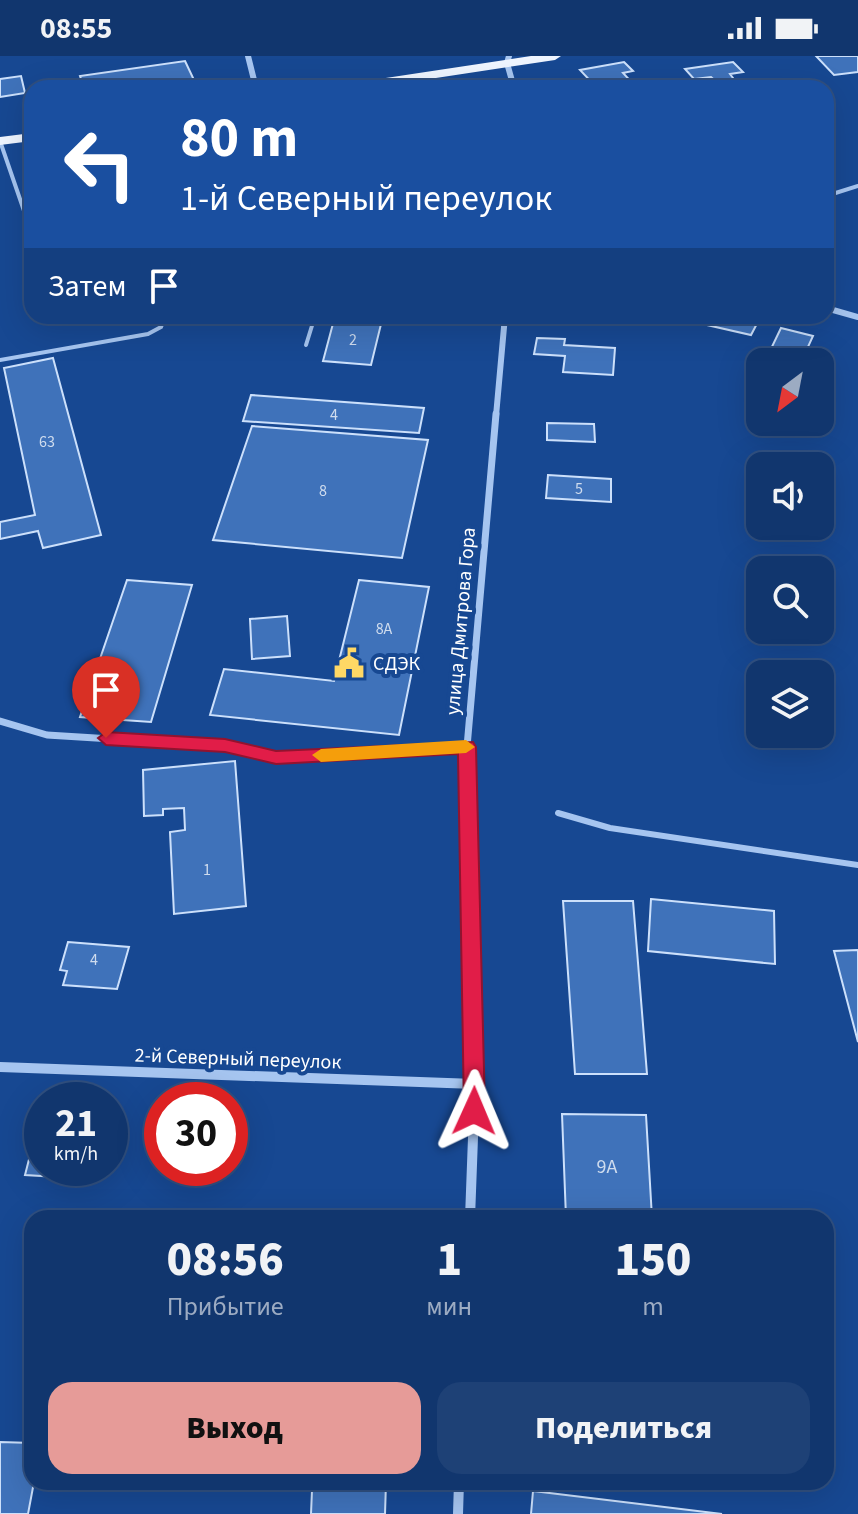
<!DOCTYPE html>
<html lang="ru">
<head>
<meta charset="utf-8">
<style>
	body { margin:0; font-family:"Source Sans 3",sans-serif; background:#1e4176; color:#f1f3f6; height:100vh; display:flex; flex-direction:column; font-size:30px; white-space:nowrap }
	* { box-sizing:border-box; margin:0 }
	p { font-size:26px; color:#9cabc2 }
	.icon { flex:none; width:44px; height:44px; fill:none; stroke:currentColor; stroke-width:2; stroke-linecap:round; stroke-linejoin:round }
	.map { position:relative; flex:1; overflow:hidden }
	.side { position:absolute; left:24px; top:1154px; width:810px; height:280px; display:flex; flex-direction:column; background:#11366e; border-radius:24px; box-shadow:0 8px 32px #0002,0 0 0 2px #305081 }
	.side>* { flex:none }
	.guide { position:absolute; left:24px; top:24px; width:810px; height:244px; border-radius:24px; box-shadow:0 8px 32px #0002,0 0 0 2px #305081; background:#1a4fa0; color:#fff; overflow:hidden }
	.needle { width:52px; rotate:212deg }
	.tools { position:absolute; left:746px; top:292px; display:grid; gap:16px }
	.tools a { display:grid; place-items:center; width:88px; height:88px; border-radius:16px; background:#11366e; box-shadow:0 8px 32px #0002,0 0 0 2px #305081; font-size:40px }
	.speed { position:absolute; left:24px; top:1026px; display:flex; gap:16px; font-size:40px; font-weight:700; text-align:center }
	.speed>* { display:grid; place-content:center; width:104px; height:104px; border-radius:50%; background:#11366e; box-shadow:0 8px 32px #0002,0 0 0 2px #305081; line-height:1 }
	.speed small { font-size:20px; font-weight:400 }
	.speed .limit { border:12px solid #d22; background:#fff; color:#111 }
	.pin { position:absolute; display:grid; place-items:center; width:68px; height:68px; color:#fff; margin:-82px -34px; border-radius:50% 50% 50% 0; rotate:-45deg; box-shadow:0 0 8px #0007 }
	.pin .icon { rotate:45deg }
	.me { position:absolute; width:88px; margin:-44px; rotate:1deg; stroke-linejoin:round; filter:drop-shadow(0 0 6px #0008) }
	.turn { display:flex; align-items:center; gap:28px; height:168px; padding:0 24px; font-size:36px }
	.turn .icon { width:104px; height:104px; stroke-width:2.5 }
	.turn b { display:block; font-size:56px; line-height:68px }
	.then { display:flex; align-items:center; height:76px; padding:0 24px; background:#0003; gap:16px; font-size:30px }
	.eta { display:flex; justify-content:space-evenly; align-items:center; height:136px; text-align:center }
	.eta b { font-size:48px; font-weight:800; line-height:56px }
	.action { display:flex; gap:16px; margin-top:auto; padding:16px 24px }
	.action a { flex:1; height:92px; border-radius:24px; background:#e69b98; color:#111; font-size:32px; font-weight:800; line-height:92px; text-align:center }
	.action a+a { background:#1e4176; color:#f1f3f6 }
	.status { display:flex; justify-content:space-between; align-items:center; height:56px; padding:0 40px; background:#11366e; direction:ltr }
	.status svg { height:22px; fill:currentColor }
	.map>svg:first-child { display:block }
	.building { fill:#3f72ba; stroke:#cce0fb; stroke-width:2 }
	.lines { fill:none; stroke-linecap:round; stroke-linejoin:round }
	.service-far1 { stroke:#a6c5f0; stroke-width:4 }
	.service { stroke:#a6c5f0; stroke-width:6 }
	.minor-far2 { stroke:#a6c5f0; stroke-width:6 }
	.minor-far1 { stroke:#a6c5f0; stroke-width:7 }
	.minor { stroke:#a6c5f0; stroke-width:10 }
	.primary { fill:#eff5ff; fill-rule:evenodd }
	.route { fill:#e11d48; stroke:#92132f; stroke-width:2 }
	.slow { fill:#f59e0b }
	.labels { text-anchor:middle; stroke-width:8; stroke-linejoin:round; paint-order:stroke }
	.number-label { font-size:16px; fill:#cfdcee }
	.street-label { font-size:20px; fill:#fff; stroke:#174892 }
	.poi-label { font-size:20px; fill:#fff; stroke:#174892; text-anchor:start }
	.near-number-label { font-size:20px; fill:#cfdcee }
</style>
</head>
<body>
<div class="status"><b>08:55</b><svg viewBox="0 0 49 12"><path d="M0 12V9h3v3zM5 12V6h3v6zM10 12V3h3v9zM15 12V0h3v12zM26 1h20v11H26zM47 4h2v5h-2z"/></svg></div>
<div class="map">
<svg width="858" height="1458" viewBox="0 0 858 1458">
	<rect width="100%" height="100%" fill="#174892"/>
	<!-- building -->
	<g class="building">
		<polygon points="816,0 858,0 858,16 834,19"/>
		<polygon points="185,5 194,24 151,32 84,32 80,20"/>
		<polygon points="624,6 633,15 623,17 636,31 597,32 580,14"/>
		<polygon points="733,6 743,16 730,18 736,26 719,28 711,21 694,23 685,13"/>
		<polygon points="21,20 25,37 0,41 0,23"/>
		<polygon points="335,260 383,260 371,309 323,305"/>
		<polygon points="712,260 761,260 751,279 707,269"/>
		<polygon points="781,272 813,280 807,293 812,294 805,306 787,306 767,301"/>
		<polygon points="537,282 565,283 564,289 615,292 613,319 563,316 565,300 534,298"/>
		<polygon points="53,302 101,479 43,492 38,475 0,483 0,466 35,459 4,312"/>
		<polygon points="251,339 424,352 419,377 243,365"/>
		<polygon points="547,367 594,368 595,386 547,384"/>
		<polygon points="252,370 428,384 402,502 213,484"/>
		<polygon points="548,419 611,423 611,446 546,442"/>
		<polygon points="127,524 192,529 151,666 80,661"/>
		<polygon points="359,524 429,531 399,679 210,659 224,613 334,625"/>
		<polygon points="287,560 290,600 252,603 250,563"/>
		<polygon points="235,705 246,850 174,858 170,776 185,774 184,752 163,753 163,759 144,760 143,714"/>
		<polygon points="651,843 774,855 775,908 648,895"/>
		<polygon points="563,845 633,845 647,1018 575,1018"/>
		<polygon points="68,886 129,891 117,933 63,929 67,915 60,914"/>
		<polygon points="858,894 858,986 834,895"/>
		<polygon points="562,1058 646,1059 652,1162 566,1162"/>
		<polygon points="39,1064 42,1064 42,1112 94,1112 91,1123 25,1119"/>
		<polygon points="0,1386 32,1387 34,1426 28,1458 0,1458"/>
		<polygon points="336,1426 386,1426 385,1458 311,1458 312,1434 336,1435"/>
		<polygon points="533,1435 722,1458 531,1458"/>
	</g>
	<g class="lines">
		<!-- service-far1 -->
		<g class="service-far1">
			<polyline points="0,85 32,178"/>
			<polyline points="826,140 858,130"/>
			<polyline points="306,289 315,260"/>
			<polyline points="0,304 148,278 161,271 165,260"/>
		</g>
		<!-- service -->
		<polyline class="service" points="558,757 610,772 858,809"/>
		<!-- minor-far2 -->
		<g class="minor-far2">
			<polyline points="248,0 256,32"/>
			<polyline points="509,0 507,7 514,32"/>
			<polyline points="826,252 858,261"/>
			<polyline points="496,360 505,260"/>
		</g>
		<!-- minor-far1 -->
		<g class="minor-far1">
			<polyline points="0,665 47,679 225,690 276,702 467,691"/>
			<polyline points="470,834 467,691 496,358"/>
		</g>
		<!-- minor -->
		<g class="minor">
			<polyline points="0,1011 475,1028"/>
			<polyline points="470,1162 475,1028 470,832"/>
			<polyline points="458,1458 459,1426"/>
		</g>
		<!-- primary -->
		<g class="primary">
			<polygon points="531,0 561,0 555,4 370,32 340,32 346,28"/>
			<polygon points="32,77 32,85 0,89 0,81"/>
		</g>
	</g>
	<!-- route -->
	<polygon class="route" points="106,676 225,683 276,695 473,686 476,691 485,1055 482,1062 474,1065 467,1062 464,1055 458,698 276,708 225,696 106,689 98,682"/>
	<!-- slow -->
	<polygon class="slow" points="466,684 475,691 466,697 321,706 312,699 321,693"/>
	<!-- icons -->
	<defs>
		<g id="civic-bare" transform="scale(2.4)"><path d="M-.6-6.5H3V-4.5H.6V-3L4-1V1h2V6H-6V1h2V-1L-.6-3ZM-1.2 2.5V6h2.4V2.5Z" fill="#ffd865" stroke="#174892" stroke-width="2.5" paint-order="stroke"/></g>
	</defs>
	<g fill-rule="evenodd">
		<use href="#civic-bare" x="349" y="607"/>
	</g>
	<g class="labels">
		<!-- number labels -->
		<g class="number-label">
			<text x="353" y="289">2</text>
			<text x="334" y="364">4</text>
			<text x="47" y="391">63</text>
			<text x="579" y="438">5</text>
			<text x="323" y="440">8</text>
			<text x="384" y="578">8А</text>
			<text x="207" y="819">1</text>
			<text x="94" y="909">4</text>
		</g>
		<!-- street labels -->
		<g class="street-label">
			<text transform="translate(460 565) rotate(-85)" y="7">улица Дмитрова Гора</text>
			<text transform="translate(238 1002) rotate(2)" y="7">2-й Северный переулок</text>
		</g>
		<!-- poi labels -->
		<g class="poi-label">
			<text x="373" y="614">СДЭК</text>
		</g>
		<!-- near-number labels -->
		<g class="near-number-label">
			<text x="607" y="1117">9А</text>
		</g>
	</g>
</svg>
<div class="tools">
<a><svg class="needle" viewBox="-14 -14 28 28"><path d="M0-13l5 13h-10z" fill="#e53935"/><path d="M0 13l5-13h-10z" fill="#9cabc2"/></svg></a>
<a><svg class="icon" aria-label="sound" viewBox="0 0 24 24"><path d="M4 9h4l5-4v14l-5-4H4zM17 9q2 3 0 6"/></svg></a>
<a><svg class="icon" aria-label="search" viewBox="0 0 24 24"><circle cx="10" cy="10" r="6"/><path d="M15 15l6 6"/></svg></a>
<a><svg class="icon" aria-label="layers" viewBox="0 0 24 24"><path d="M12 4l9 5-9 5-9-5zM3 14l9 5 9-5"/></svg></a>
</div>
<div class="speed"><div>21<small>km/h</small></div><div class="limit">30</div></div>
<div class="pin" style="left:106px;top:682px;background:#d93025"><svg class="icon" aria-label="arrive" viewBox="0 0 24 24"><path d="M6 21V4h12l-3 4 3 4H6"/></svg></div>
<svg class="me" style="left:474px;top:1055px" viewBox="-20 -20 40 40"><path d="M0-17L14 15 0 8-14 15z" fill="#e11d48" stroke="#fff" stroke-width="4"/></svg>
<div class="guide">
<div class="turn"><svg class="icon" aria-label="left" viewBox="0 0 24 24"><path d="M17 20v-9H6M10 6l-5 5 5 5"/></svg><div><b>80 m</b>1-й Северный переулок</div></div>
<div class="then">Затем<svg class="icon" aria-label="arrive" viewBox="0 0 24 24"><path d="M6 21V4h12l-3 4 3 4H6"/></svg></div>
</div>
<section class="side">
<div class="eta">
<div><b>08:56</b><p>Прибытие</p></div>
<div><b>1</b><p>мин</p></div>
<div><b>150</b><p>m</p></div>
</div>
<div class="action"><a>Выход</a><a>Поделиться</a></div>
</section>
</div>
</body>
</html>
